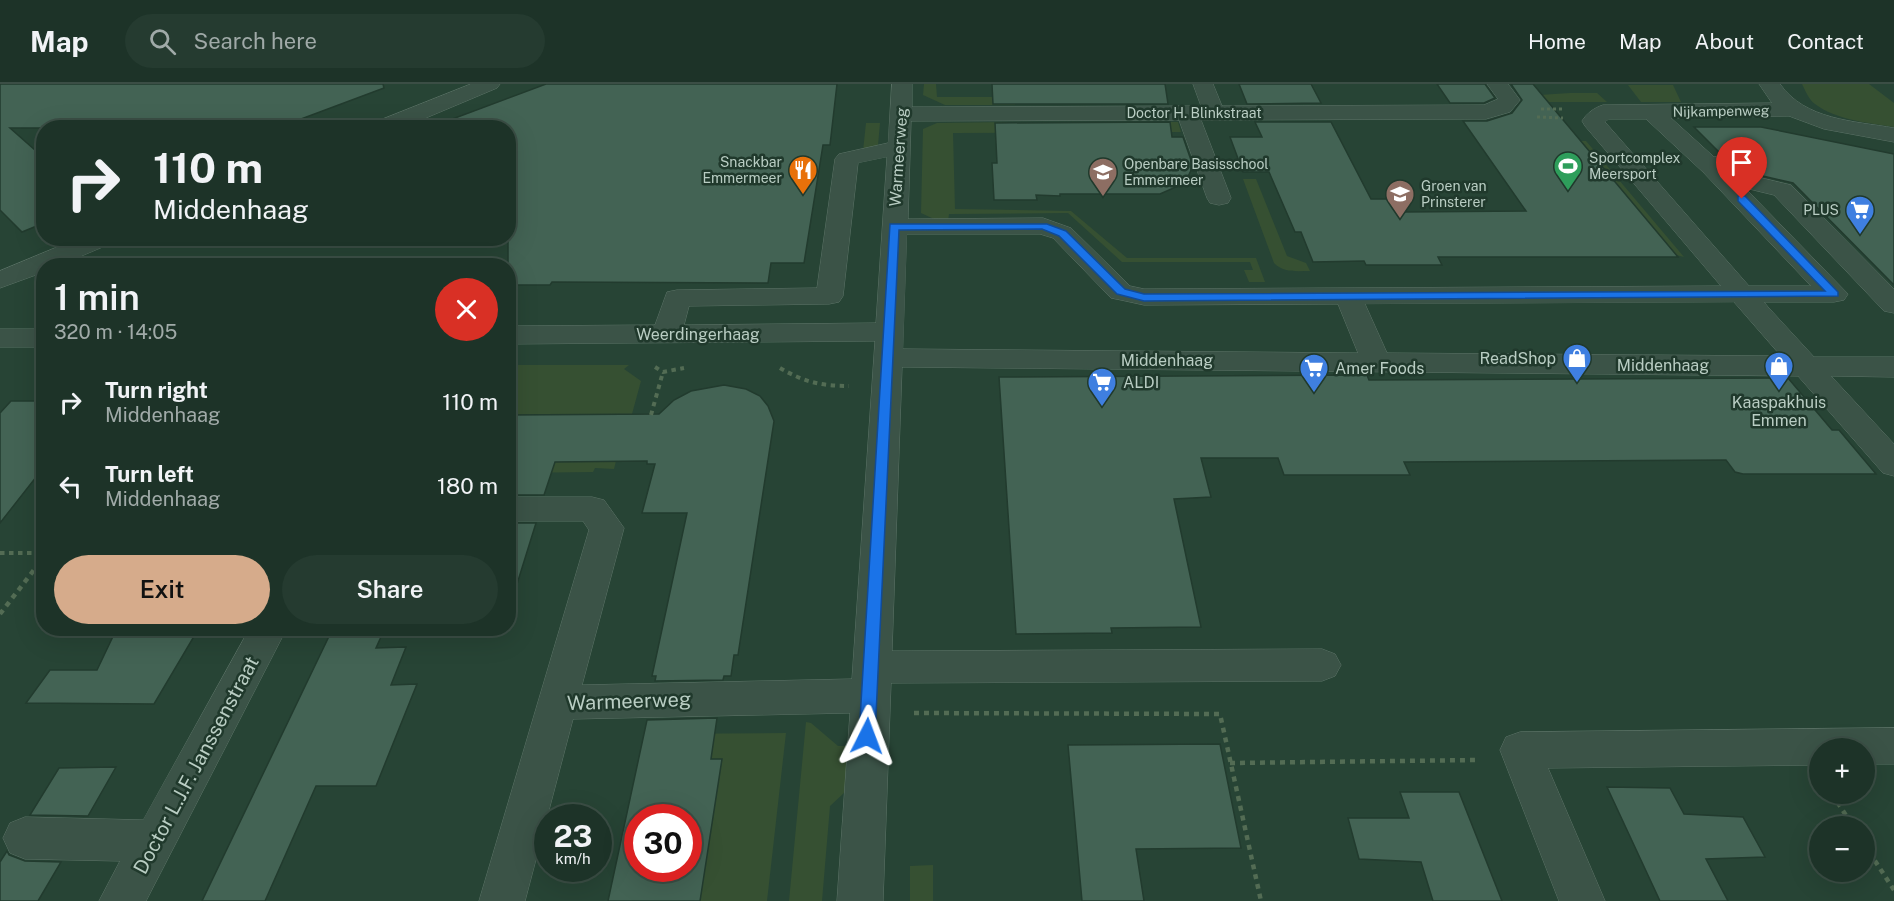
<!DOCTYPE html>
<html lang="en">
<head>
<meta charset="utf-8">
<style>
	body { margin:0; font-family:"Public Sans",sans-serif; background:#253b30; color:#f1f3f6; height:100vh; display:flex; flex-direction:column; font-size:22px; white-space:nowrap }
	* { box-sizing:border-box; margin:0 }
	p { font-size:20px; color:#a0aaa8 }
	.icon { flex:none; width:33px; height:33px; fill:none; stroke:currentColor; stroke-width:2; stroke-linecap:round; stroke-linejoin:round }
	.map { position:relative; flex:1; overflow:hidden }
	.side { position:absolute; left:36px; top:174px; width:480px; height:378px; display:flex; flex-direction:column; background:#1d3328; border-radius:24px; box-shadow:0 6px 24px #0002,0 0 0 2px #3b4e45 }
	.side>* { flex:none }
	.top-card { position:absolute; left:36px; top:36px; width:480px; height:126px; border-radius:24px; box-shadow:0 6px 24px #0002,0 0 0 2px #3b4e45; background:#1d3328; color:#f1f3f6; overflow:hidden }
	.tools { position:absolute; left:1809px; top:654px; display:grid; gap:12px }
	.tools a { display:grid; place-items:center; width:66px; height:66px; border-radius:50%; background:#1d3328; box-shadow:0 6px 24px #0002,0 0 0 2px #3b4e45; font-size:30px }
	.speed { position:absolute; left:534px; top:720px; display:flex; gap:12px; font-size:30px; font-weight:700; text-align:center }
	.speed>* { display:grid; place-content:center; width:78px; height:78px; border-radius:50%; background:#1d3328; box-shadow:0 6px 24px #0002,0 0 0 2px #3b4e45; line-height:1 }
	.speed small { font-size:15px; font-weight:400 }
	.speed .limit { border:9px solid #d22; background:#fff; color:#111 }
	.pin { position:absolute; display:grid; place-items:center; width:51px; height:51px; color:#fff; margin:-62px -26px; border-radius:50% 50% 50% 0; rotate:-45deg; box-shadow:0 0 6px #0007 }
	.pin .icon { rotate:45deg }
	.me { position:absolute; width:66px; margin:-33px; rotate:3deg; stroke-linejoin:round; filter:drop-shadow(0 0 4px #0008) }
	.turn { display:flex; align-items:center; gap:21px; height:126px; padding:0 18px; font-size:27px }
	.turn .icon { width:78px; height:78px; stroke-width:2.5 }
	.turn b { display:block; font-size:42px; line-height:51px }
	.round { display:grid; place-items:center; flex:none; width:63px; height:63px; border-radius:32px; background:#253b30 }
	.head { display:flex; align-items:center; justify-content:space-between; height:102px; padding:0 18px }
	h1 { font-size:36px; font-weight:600; line-height:45px }
	.primary-button { display:flex; gap:12px; margin-top:auto; padding:12px 18px }
	.primary-button a { flex:1; height:69px; border-radius:36px; background:#d6ab8b; color:#111; font-size:24px; font-weight:600; line-height:69px; text-align:center }
	.primary-button a+a { background:#253b30; color:#f1f3f6 }
	ul { padding:0; list-style:none }
	li { display:flex; align-items:center; gap:18px; height:84px; padding:0 18px }
	li div { flex:1 }
	li b { display:block; font-size:22px }
	li em { font-style:normal }
	header { display:flex; align-items:center; gap:36px; box-sizing:border-box; height:84px; padding:0 30px; background:#1d3328; border-bottom:2px solid #3b4e45 }
	header strong { font-size:28px }
	nav { display:flex; gap:33px; margin-inline-start:auto; font-size:21px }
	.search { width:420px; height:54px; background:#253b30; display:flex; align-items:center; gap:15px; box-sizing:border-box; padding:0 21px; border-radius:33px; color:#a0aaa8; font-size:22px }
	.map>svg:first-child { display:block }
	.green { fill:#365032 }
	.building { fill:#436354; stroke:#223b2e; stroke-width:1.5; fill-rule:evenodd }
	.lines { fill:none; stroke-linecap:round; stroke-linejoin:round }
	.minor-casing { stroke:#5d7468; stroke-width:1 }
	.path-far2 { stroke:#536c54; stroke-width:3; stroke-dasharray:3 3; stroke-linecap:butt }
	.path-far1 { stroke:#536c54; stroke-width:4; stroke-dasharray:4.5 4.5; stroke-linecap:butt }
	.path { stroke:#536c54; stroke-width:4.5; stroke-dasharray:5 5; stroke-linecap:butt }
	.minor { fill:#3b5347; fill-rule:evenodd }
	.route { fill:#1a73e8; stroke:#114b97; stroke-width:1.5 }
	.labels { text-anchor:middle; stroke-width:5; stroke-linejoin:round; paint-order:stroke }
	.far-street-label { font-size:14px; fill:#b9cdc3; stroke:#20392c }
	.far-poi-label { font-size:14px; fill:#b9cdc3; stroke:#20392c; text-anchor:start }
	.street-label { font-size:16px; fill:#b9cdc3; stroke:#20392c }
	.poi-label { font-size:16px; fill:#b9cdc3; stroke:#20392c; text-anchor:start }
	.near-street-label { font-size:20px; fill:#b9cdc3; stroke:#20392c }
</style>
</head>
<body>
<header>
<strong>Map</strong>
<div class="search"><svg class="icon" aria-label="search" viewBox="0 0 24 24"><circle cx="10" cy="10" r="6"/><path d="M15 15l6 6"/></svg>Search here</div>
<nav><a>Home</a><a>Map</a><a>About</a><a>Contact</a></nav>
</header>
<div class="map">
<svg width="1894" height="817" viewBox="0 0 1894 817">
	<rect width="100%" height="100%" fill="#274435"/>
	<!-- green -->
	<g class="green">
		<polygon points="924,0 936,0 937,13 1015,13 1015,21 945,21 923,11"/>
		<path d="M 1802,0 L 1869,0 L 1894,19 L 1894,43 C 1869,39 1836,36 1815,20 C 1809,16 1805,6 1802,0 Z"/>
		<polygon points="1628,1 1673,1 1681,18 1641,18"/>
		<polygon points="1570,9 1597,9 1607,18 1528,18 1523,12"/>
		<polygon points="1007,38 1016,43 1159,42 1167,38 1178,38 1181,48 953,49 955,125 1071,127 1127,174 1256,174 1265,198 1249,198 1244,186 1253,186 1250,178 1122,178 1068,129 949,130 948,137 934,135 921,129 923,45 937,39"/>
		<polygon points="866,39 880,39 878,61 863,67"/>
		<polygon points="1577,57 1586,57 1684,173 1676,171"/>
		<path d="M 1243,95 L 1256,95 L 1287,172 L 1306,179 L 1310,187 C 1296,187 1284,189 1274,179 Z"/>
		<polygon points="508,281 629,281 624,285 641,297 632,330 509,331"/>
		<polygon points="616,377 614,385 595,384 593,388 509,389 508,378"/>
		<polygon points="806,638 811,639 838,662 848,662 845,708 830,722 822,817 789,817"/>
		<polygon points="786,649 767,817 700,817 722,676 711,675 714,652 643,653 643,650"/>
		<polygon points="933,781 933,817 910,817 910,782"/>
	</g>
	<!-- building -->
	<g class="building">
		<polygon points="0,0 383,0 384,4 277,44 10,44 44,74 44,139 22,148 0,126"/>
		<polygon points="546,0 837,0 830,61 823,61 804,179 771,179 768,199 552,198 550,201 508,201 508,44 440,44 439,40"/>
		<polygon points="992,0 1165,0 1168,20 993,20"/>
		<polygon points="1239,0 1311,0 1321,19 1247,20"/>
		<polygon points="1437,0 1485,0 1495,14 1484,19 1450,19"/>
		<polygon points="1511,0 1533,0 1678,173 1438,173 1442,181 1366,181 1364,177 1313,178 1301,148 1295,148 1269,88 1243,88 1230,53 1262,53 1255,38 1331,38 1371,115 1397,115 1403,128 1526,127 1463,37 1487,37 1512,29 1522,16"/>
		<polygon points="1170,38 1172,53 1183,53 1193,82 1185,99 1160,110 1060,110 1060,112 1036,111 1037,116 994,116 992,79 997,79 995,39"/>
		<polygon points="1694,43 1761,43 1894,70 1894,201 1793,99 1750,89 1732,71 1720,69"/>
		<polygon points="1367,291 1369,296 1788,294 1832,346 1839,346 1876,390 1743,390 1735,388 1726,376 1404,378 1410,391 1284,391 1278,374 1201,374 1211,413 1174,415 1201,543 1111,544 1112,549 1016,550 999,293"/>
		<polygon points="724,301 746,305 760,312 768,322 774,337 738,571 734,571 731,592 724,592 723,596 655,597 656,592 652,592 687,429 642,429 655,380 647,380 647,377 555,378 544,411 508,411 508,331 659,330 674,316 691,307"/>
		<polygon points="11,317 44,317 44,383 0,439 0,329"/>
		<polygon points="508,439 536,439 517,500 508,499"/>
		<polygon points="117,544 199,544 154,620 26,619 50,586 97,586"/>
		<polygon points="333,544 385,544 376,564 406,563 391,601 417,600 376,702 316,702 265,817 202,817"/>
		<path d="M 717,634 L 711,675 L 722,675 L 700,817 L 608,817 L 647,636 ZM 638,734 L 688,734 L 688,784 L 638,784 Z"/>
		<polygon points="1220,660 1241,764 1136,765 1144,817 1082,817 1068,661"/>
		<polygon points="116,683 88,732 30,731 59,684"/>
		<polygon points="1607,703 1670,704 1684,730 1743,733 1765,773 1706,775 1728,817 1660,817"/>
		<polygon points="1400,708 1459,708 1502,817 1433,817 1421,778 1359,775 1348,734 1409,734"/>
		<polygon points="7,767 9,771 25,777 61,778 38,817 0,817 0,778"/>
	</g>
	<g class="lines">
		<!-- minor casing -->
		<g class="minor-casing">
			<g id="minor">
				<polygon points="471,0 500,0 497,4 402,44 370,44 373,39"/>
				<path d="M 892,0 L 912,0 L 912,23 L 1201,22 L 1193,0 L 1213,0 L 1222,22 L 1484,21 L 1498,15 L 1487,0 L 1508,0 L 1520,16 L 1510,28 L 1486,35 L 1201,36 L 1231,114 L 1228,119 L 1219,121 L 1210,119 L 1207,114 L 1179,36 L 911,37 L 908,135 L 1043,134 L 1071,144 L 1130,202 L 1144,205 L 1721,202 L 1585,42 L 1582,37 C 1587,29 1594,24 1603,21 L 1772,19 L 1759,0 L 1780,0 C 1805,36 1854,37 1894,44 L 1894,58 L 1824,45 L 1789,32 L 1671,34 L 1714,73 L 1722,71 L 1730,73 L 1749,91 L 1791,101 L 1894,205 L 1894,229 L 1884,227 L 1774,111 L 1745,104 L 1848,210 L 1844,216 L 1834,218 L 1764,218 L 1768,223 L 1814,273 L 1894,273 L 1894,293 L 1831,292 L 1894,360 L 1894,392 L 1883,389 L 1798,292 L 902,283 L 892,567 L 1322,565 L 1335,570 L 1341,581 L 1335,592 L 1322,597 L 891,599 L 883,817 L 837,817 L 850,629 L 573,635 L 525,817 L 479,817 L 589,446 L 583,437 L 508,437 L 508,413 L 592,413 L 604,416 L 624,444 L 582,601 L 852,595 L 875,257 L 508,260 L 508,242 L 655,241 L 667,208 L 677,206 L 817,204 L 835,75 L 839,70 L 888,59 ZM 1609,35 L 1646,35 L 1703,88 L 1811,202 L 1749,202 L 1605,38 ZM 887,73 L 876,239 L 684,241 L 689,222 L 829,220 L 839,218 L 843,212 L 858,79 ZM 907,150 L 1040,150 L 1053,154 L 1111,214 L 1121,216 L 1144,221 L 1338,220 L 1358,269 L 903,265 ZM 1734,218 L 1781,272 L 1387,269 L 1365,220 Z"/>
				<polygon points="79,154 115,154 112,159 58,182 44,182 44,188 0,204 0,187"/>
				<rect x="0" y="245" width="44" height="18"/>
				<polygon points="250,544 287,544 146,817 99,817 120,777 25,775 10,769 3,754 10,739 25,733 143,736"/>
				<polygon points="1894,644 1894,680 1864,680 1864,664 1820,664 1820,681 1548,684 1605,817 1559,817 1500,666 1506,653 1520,648"/>
			</g>
		</g>
		<!-- path-far2 -->
		<g class="path-far2">
			<polyline points="1541,25 1564,25"/>
			<polyline points="1537,33 1563,34"/>
		</g>
		<!-- path-far1 -->
		<g class="path-far1">
			<polyline points="655,283 663,288 684,284"/>
			<path d="M 780,284 C 804,298 821,302 849,302"/>
			<polyline points="651,331 663,288"/>
			<polyline points="0,469 44,469"/>
		</g>
		<!-- path -->
		<g class="path">
			<polyline points="0,530 44,473"/>
			<polyline points="914,629 1220,630 1261,817"/>
			<polyline points="1230,679 1478,676"/>
			<polyline points="1832,710 1853,742"/>
			<polyline points="1864,760 1894,806"/>
		</g>
		<!-- minor -->
		<use href="#minor" class="minor"/>
	</g>
	<!-- route -->
	<polygon class="route" points="1738,112 1745,112 1838,208 1838,212 1144,217 1117,210 1059,152 1042,145 899,146 875,652 873,658 867,660 861,658 859,652 890,140 1047,140 1066,147 1125,205 1144,210 1825,207 1738,117"/>
	<!-- icons -->
	<defs>
		<g id="stadium-pin" transform="scale(1.5)"><path d="M0 17L-7.5 6A9.5 9.5 0 1 1 7.5 6Z" fill="#2e9e5b" stroke="#20392c"/><path d="M0-5a6.5 5 0 1 0 0 10a6.5 5 0 1 0 0-10ZM-3.5-1.8h7v3.6h-7Z" fill="#fff"/></g>
		<g id="restaurant-pin" transform="scale(1.5)"><path d="M0 17L-7.5 6A9.5 9.5 0 1 1 7.5 6Z" fill="#e8710a" stroke="#20392c"/><path d="M-5-6h1v4h1v-4h1v4h1v-4h1v5L-1.5 .5V6h-2V.5L-5-1ZM5-6V6H3V1.5H1.5Q1.5-4 5-6Z" fill="#fff"/></g>
		<g id="school-pin" transform="scale(1.5)"><path d="M0 17L-7.5 6A9.5 9.5 0 1 1 7.5 6Z" fill="#8d6e63" stroke="#20392c"/><path d="M0-5L7-2L0 1L-7-2ZM-4 1L0 2.5L4 1V4Q0 6-4 4Z" fill="#fff"/></g>
		<g id="supermarket-pin" transform="scale(1.5)"><path d="M0 17L-7.5 6A9.5 9.5 0 1 1 7.5 6Z" fill="#3f7fe0" stroke="#20392c"/><path d="M-6-5.5h2.5l.6 2H6L4.5 2H-2.5L-4.4-4H-6ZM-1.5 3.2a1.3 1.3 0 1 0 .1 0ZM3 3.2a1.3 1.3 0 1 0 .1 0Z" fill="#fff"/></g>
		<g id="shop-pin" transform="scale(1.5)"><path d="M0 17L-7.5 6A9.5 9.5 0 1 1 7.5 6Z" fill="#3f7fe0" stroke="#20392c"/><path d="M-5-2.5h2.3a2.7 3.5 0 0 1 5.4 0H5L5.5 6h-11ZM-1.5-2.5h3a1.5 2.3 0 0 0-3 0Z" fill="#fff"/></g>
	</defs>
	<g fill-rule="evenodd">
		<use href="#stadium-pin" x="1568" y="82"/>
		<use href="#restaurant-pin" x="803" y="86"/>
		<use href="#school-pin" x="1103" y="88"/>
		<use href="#school-pin" x="1400" y="110"/>
		<use href="#supermarket-pin" x="1860" y="126"/>
		<use href="#shop-pin" x="1577" y="274"/>
		<use href="#shop-pin" x="1779" y="282"/>
		<use href="#supermarket-pin" x="1314" y="284"/>
		<use href="#supermarket-pin" x="1102" y="298"/>
	</g>
	<g class="labels">
		<!-- far-street labels -->
		<g class="far-street-label">
			<text transform="translate(1721 27) rotate(-1)" y="5">Nijkampenweg</text>
			<text x="1194" y="34">Doctor H. Blinkstraat</text>
		</g>
		<!-- far-poi labels -->
		<g class="far-poi-label">
			<text x="1589" y="79">Sportcomplex<tspan x="1589" dy="16">Meersport</tspan></text>
			<text x="782" y="83" text-anchor="end">Snackbar<tspan x="782" dy="16">Emmermeer</tspan></text>
			<text x="1124" y="85">Openbare Basisschool<tspan x="1124" dy="16">Emmermeer</tspan></text>
			<text x="1421" y="107">Groen van<tspan x="1421" dy="16">Prinsterer</tspan></text>
			<text x="1839" y="131" text-anchor="end">PLUS</text>
		</g>
		<!-- street labels -->
		<g class="street-label">
			<text transform="translate(898 73) rotate(-86)" y="6">Warmeerweg</text>
			<text x="698" y="256">Weerdingerhaag</text>
			<text x="1167" y="282">Middenhaag</text>
			<text x="1663" y="287">Middenhaag</text>
		</g>
		<!-- poi labels -->
		<g class="poi-label">
			<text x="1556" y="280" text-anchor="end">ReadShop</text>
			<text x="1335" y="290">Amer Foods</text>
			<text x="1123" y="304">ALDI</text>
			<text x="1779" y="324" text-anchor="middle">Kaaspakhuis<tspan x="1779" dy="18">Emmen</tspan></text>
		</g>
		<!-- near-street labels -->
		<g class="near-street-label">
			<text transform="translate(629 617) rotate(-2)" y="7">Warmeerweg</text>
			<text transform="translate(196 681) rotate(-62)" y="7">Doctor L.J.F. Janssenstraat</text>
		</g>
	</g>
</svg>
<div class="tools">
<a>+</a>
<a>−</a>
</div>
<div class="speed"><div>23<small>km/h</small></div><div class="limit">30</div></div>
<div class="pin" style="left:1742px;top:115px;background:#d93025"><svg class="icon" aria-label="arrive" viewBox="0 0 24 24"><path d="M6 21V4h12l-3 4 3 4H6"/></svg></div>
<svg class="me" style="left:867px;top:652px" viewBox="-20 -20 40 40"><path d="M0-17L14 15 0 8-14 15z" fill="#1a73e8" stroke="#fff" stroke-width="4"/></svg>
<div class="top-card">
<div class="turn"><svg class="icon" aria-label="right" viewBox="0 0 24 24"><path d="M7 20v-9h11M14 6l5 5-5 5"/></svg><div><b>110 m</b>Middenhaag</div></div>
</div>
<section class="side">
<div class="head"><div><h1>1 min</h1><p>320 m · 14:05</p></div><a class="round" style="background:#d93025;color:#fff"><svg class="icon" aria-label="close" viewBox="0 0 24 24"><path d="M6 6l12 12M18 6L6 18"/></svg></a></div>
<ul>
<li><svg class="icon" aria-label="right" viewBox="0 0 24 24"><path d="M7 20v-9h11M14 6l5 5-5 5"/></svg><div><b>Turn right</b><p>Middenhaag</p></div><em>110 m</em></li>
<li><svg class="icon" aria-label="left" viewBox="0 0 24 24"><path d="M17 20v-9H6M10 6l-5 5 5 5"/></svg><div><b>Turn left</b><p>Middenhaag</p></div><em>180 m</em></li>
</ul>
<div class="primary-button"><a>Exit</a><a>Share</a></div>
</section>
</div>
</body>
</html>
